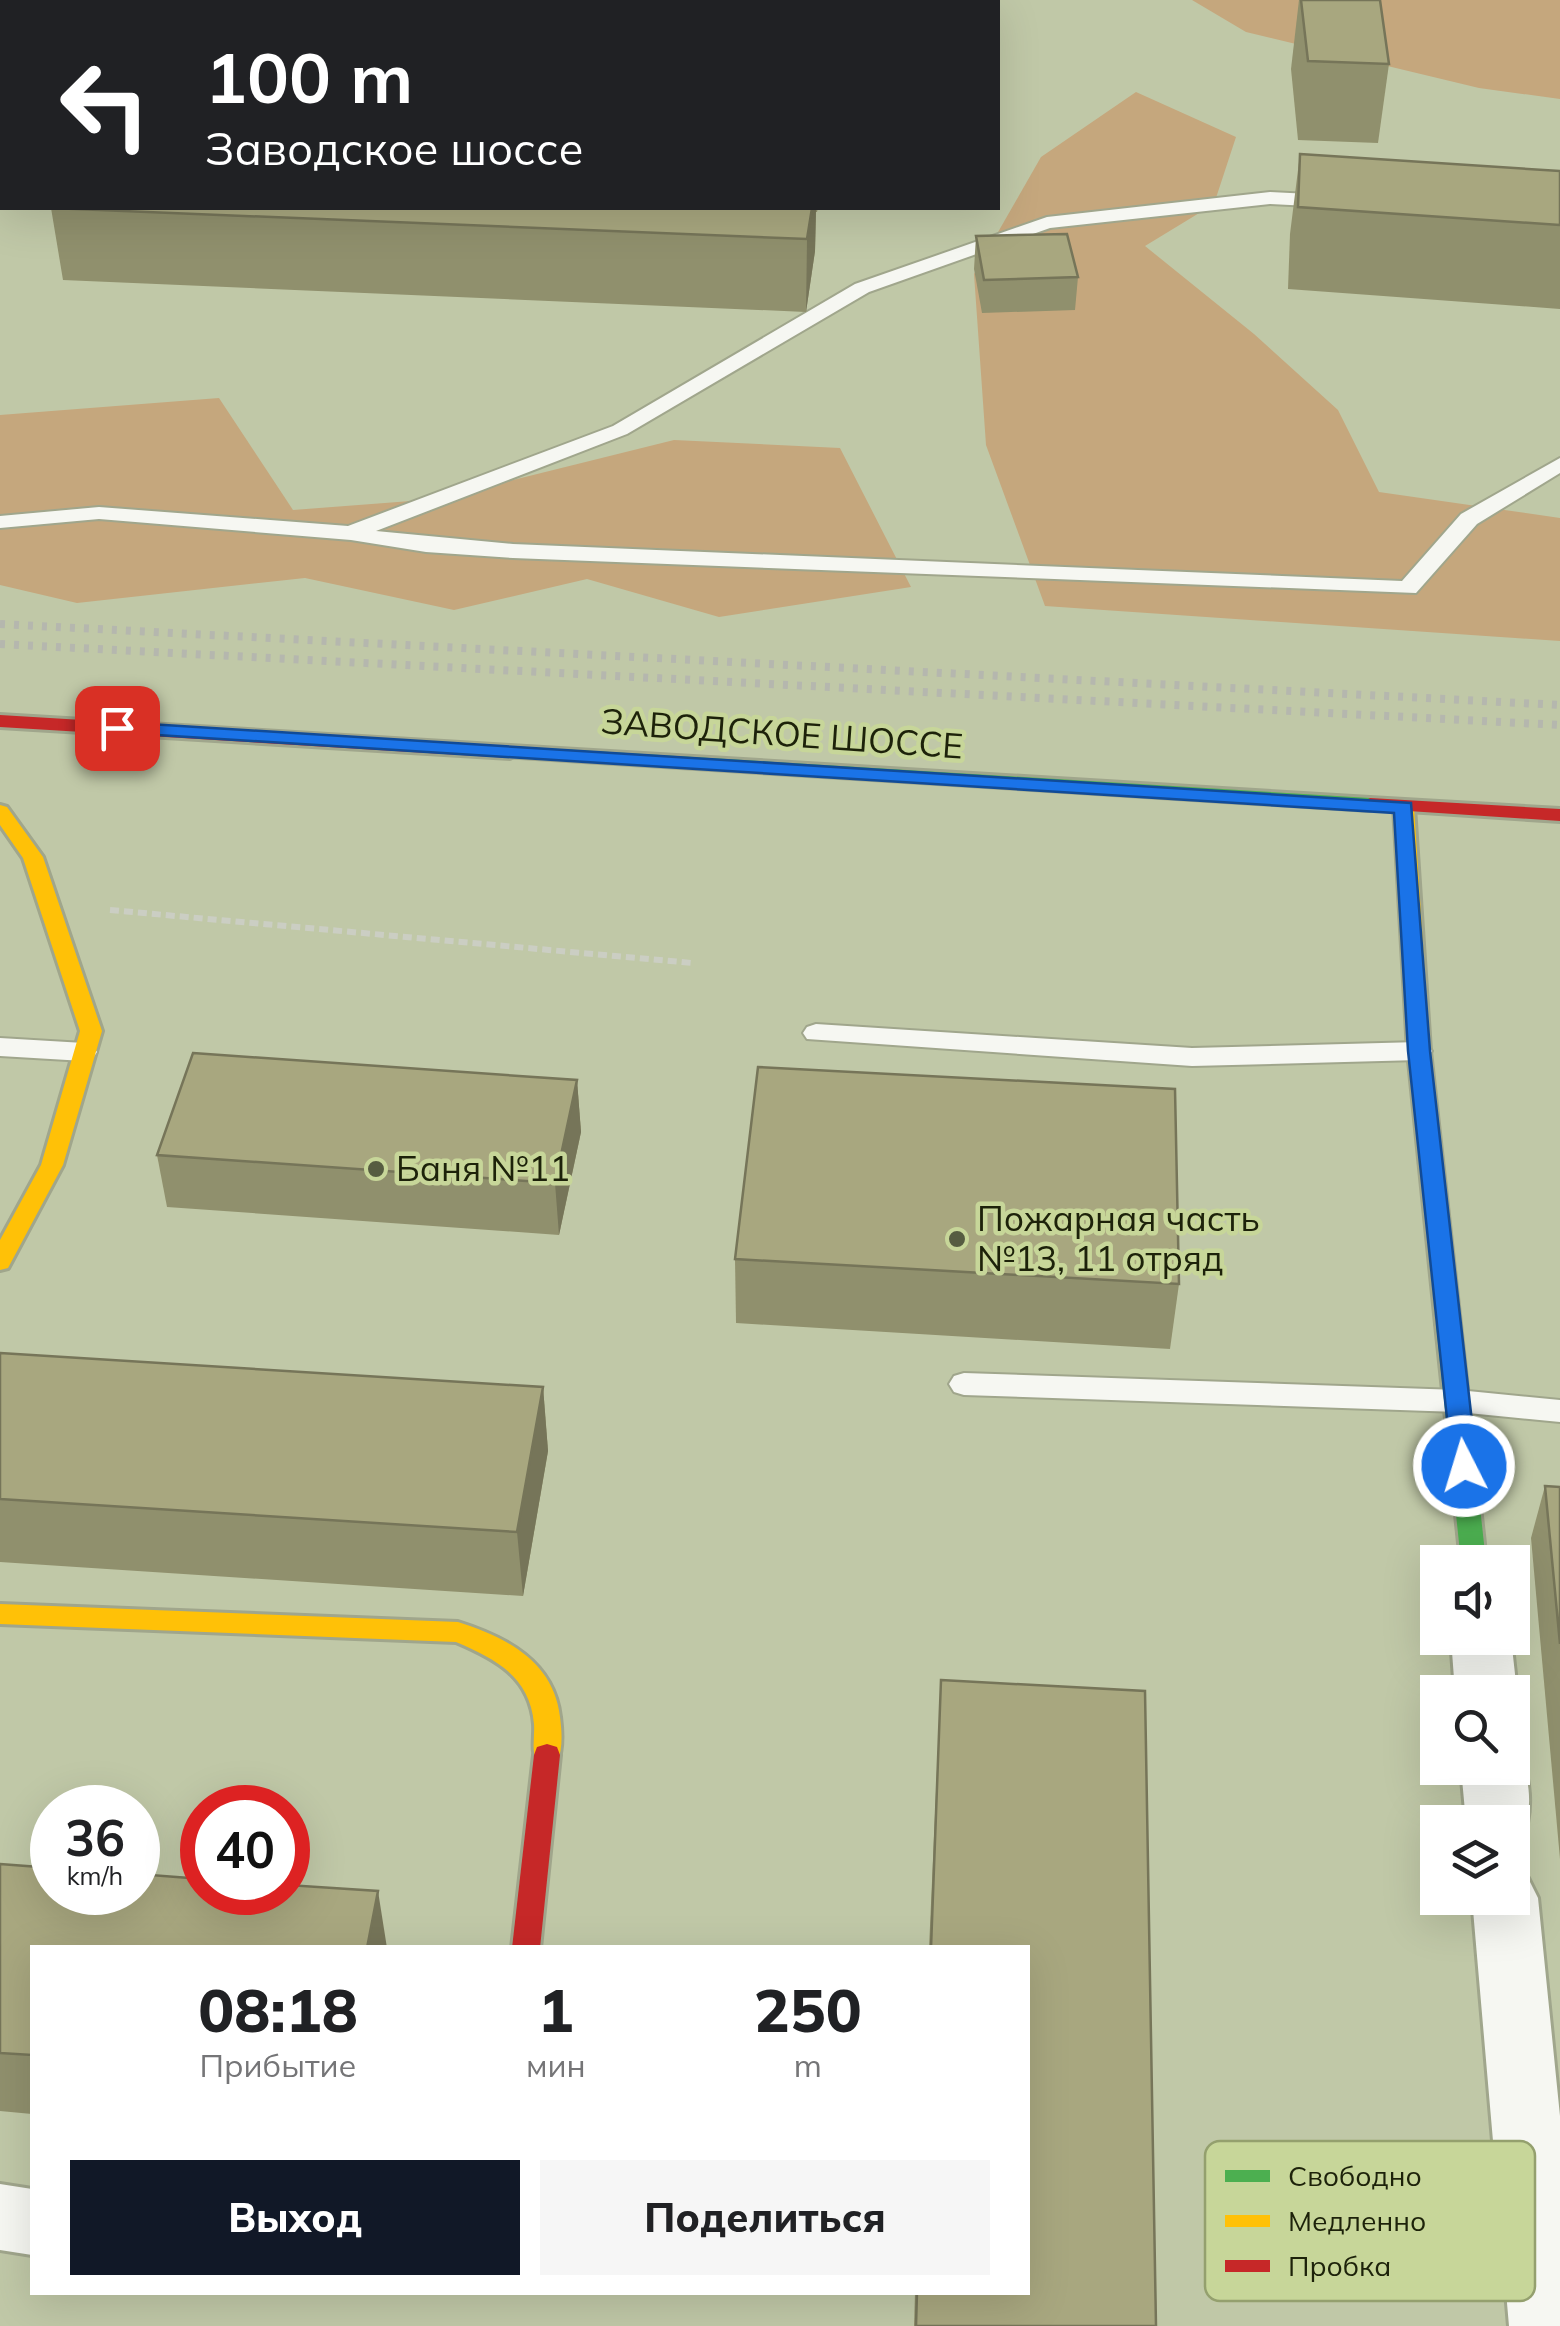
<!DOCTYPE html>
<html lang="ru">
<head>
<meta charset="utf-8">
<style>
	body { margin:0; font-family:Mulish,sans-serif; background:#f6f6f6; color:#202124; height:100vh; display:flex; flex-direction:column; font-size:38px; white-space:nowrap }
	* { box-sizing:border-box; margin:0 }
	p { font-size:32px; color:#757577 }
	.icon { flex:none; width:55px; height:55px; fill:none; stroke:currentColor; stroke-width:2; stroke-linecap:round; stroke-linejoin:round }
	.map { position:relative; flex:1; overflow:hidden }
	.panel { position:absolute; left:30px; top:1945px; width:1000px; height:350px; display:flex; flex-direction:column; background:#fff; border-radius:0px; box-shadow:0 10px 40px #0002 }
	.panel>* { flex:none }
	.banner { position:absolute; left:0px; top:0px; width:1000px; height:210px; box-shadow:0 10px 40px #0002; background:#202124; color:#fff; overflow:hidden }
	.fabs { position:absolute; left:1420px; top:1545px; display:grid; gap:20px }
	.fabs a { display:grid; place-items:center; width:110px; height:110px; border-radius:0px; background:#fff; box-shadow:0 10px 40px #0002; font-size:50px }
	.speed { position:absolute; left:30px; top:1785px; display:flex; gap:20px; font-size:50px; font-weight:700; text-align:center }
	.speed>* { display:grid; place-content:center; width:130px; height:130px; border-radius:50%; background:#fff; box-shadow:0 10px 40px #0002; line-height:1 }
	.speed small { font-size:25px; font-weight:400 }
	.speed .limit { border:15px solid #d22; background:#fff; color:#111 }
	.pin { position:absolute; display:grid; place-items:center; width:85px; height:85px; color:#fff; margin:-42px; border-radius:20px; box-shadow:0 5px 15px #0006 }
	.me { position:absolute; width:110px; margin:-55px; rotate:355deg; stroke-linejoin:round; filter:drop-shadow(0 0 8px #0008) }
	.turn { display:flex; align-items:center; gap:35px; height:210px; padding:0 40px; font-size:45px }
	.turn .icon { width:130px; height:130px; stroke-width:2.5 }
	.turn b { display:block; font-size:70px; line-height:85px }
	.eta { display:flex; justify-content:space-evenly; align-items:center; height:170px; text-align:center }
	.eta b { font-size:60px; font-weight:800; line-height:70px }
	.button { display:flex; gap:20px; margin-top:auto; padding:20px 40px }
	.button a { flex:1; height:115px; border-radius:0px; background:#111827; color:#fff; font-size:40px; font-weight:800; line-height:115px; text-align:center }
	.button a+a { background:#f6f6f6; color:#202124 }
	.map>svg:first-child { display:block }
	.green { fill:#c5a77d }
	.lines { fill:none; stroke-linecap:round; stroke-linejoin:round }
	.lane-casing { stroke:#a0a68c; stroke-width:4 }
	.street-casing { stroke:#a0a68c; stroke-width:6 }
	.fast-casing { stroke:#a0a68c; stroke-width:6 }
	.slow-casing { stroke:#a0a68c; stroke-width:6 }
	.jam-casing { stroke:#a0a68c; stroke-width:6 }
	.path { stroke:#cbcec3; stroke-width:6; stroke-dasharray:9 5; stroke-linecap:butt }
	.lane { fill:#f6f7f2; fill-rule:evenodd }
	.street { fill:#f6f7f2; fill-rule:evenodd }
	.fast { fill:#4caf50; fill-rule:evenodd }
	.slow { fill:#ffc107; fill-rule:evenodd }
	.jam { fill:#c62828; fill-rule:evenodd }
	.rail { stroke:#b5b7ae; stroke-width:8; stroke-dasharray:5 9; stroke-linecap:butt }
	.wall { fill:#90906d }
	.shaded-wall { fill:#767559 }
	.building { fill:#a8a77f; stroke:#767559; stroke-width:2.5 }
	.route { fill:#1a73e8; stroke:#114b97; stroke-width:2.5 }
	.poi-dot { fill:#565c41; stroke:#c7d699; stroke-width:4 }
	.labels { text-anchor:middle; stroke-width:9; stroke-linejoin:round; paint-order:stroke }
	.street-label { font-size:35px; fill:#1d220a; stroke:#c7d699 }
	.poi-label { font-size:35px; fill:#1d220a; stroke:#c7d699; text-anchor:start }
	.key { fill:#c7d699; stroke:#94a06e; stroke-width:2.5 }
	.key-label { font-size:28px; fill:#1d220a }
</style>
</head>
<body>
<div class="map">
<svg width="1560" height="2326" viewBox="0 0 1560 2326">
	<rect width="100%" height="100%" fill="#c0c8a7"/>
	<!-- green -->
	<g class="green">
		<polygon points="1192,0 1560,0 1560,99 1479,88 1246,32"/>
		<polygon points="1136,92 1236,137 1214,204 1145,246 1254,334 1338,410 1379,492 1560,518 1560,641 1045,606 986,445 974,274 1041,157"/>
		<polygon points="219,398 293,510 437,499 674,440 840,448 911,587 719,617 587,579 454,610 305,578 77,603 0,585 0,415"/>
	</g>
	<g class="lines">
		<!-- lane casing -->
		<g class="lane-casing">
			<g id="lane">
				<polygon points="0,173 2,174 2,185 0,185"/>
				<polygon points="1270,192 1330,195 1339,201 1330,207 1270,204 1050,228 869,292 627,434 376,531 513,544 1402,581 1461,514 1560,458 1560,473 1477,524 1416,593 513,558 426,552 351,540 99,519 0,528 0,516 99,507 348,526 613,426 855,284 1047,217"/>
				<polygon points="816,1024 1192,1048 1419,1042 1428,1045 1432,1051 1428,1057 1419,1060 1192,1066 807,1039 803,1033 807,1027"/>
				<polygon points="0,1038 84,1043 93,1046 97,1052 93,1058 84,1061 0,1056"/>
				<polygon points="964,1373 1458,1390 1560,1400 1560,1422 1458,1412 964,1395 954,1392 949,1384 954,1376"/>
			</g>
		</g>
		<!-- street casing -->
		<g class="street-casing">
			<g id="street">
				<polygon points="1451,1638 1511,1638 1517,1692 1512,1701 1512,1692 1455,1692"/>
				<path d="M 1512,1748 C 1533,1771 1533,1815 1521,1841 L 1512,1844 L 1512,1822 L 1466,1822 L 1461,1768 L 1512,1768 Z"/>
				<polygon points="1512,1872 1528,1878 1538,1898 1560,2116 1560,2326 1509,2326 1472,1898 1512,1898"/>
				<polygon points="0,2184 32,2189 32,2255 0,2250"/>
			</g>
		</g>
		<!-- fast casing -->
		<g class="fast-casing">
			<g id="fast">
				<polygon points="510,746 1370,798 1380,804 1370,810 503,756 500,752 503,748"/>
				<polygon points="1448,1315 1456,1318 1460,1324 1486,1562 1461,1562 1436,1324 1440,1318"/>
			</g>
		</g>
		<!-- slow casing -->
		<g class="slow-casing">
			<g id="slow">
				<polygon points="1404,801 1414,807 1430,1051 1460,1324 1456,1330 1440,1330 1436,1324 1408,1051 1394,807"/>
				<polygon points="0,805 7,807 43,857 102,1031 63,1165 8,1268 0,1270 0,1240 41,1165 80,1031 23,858 0,825"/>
				<path d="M 0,1604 L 458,1622 C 506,1637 554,1662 560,1717 C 562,1732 563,1749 557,1763 L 547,1766 L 537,1763 C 531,1750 535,1737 534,1724 C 530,1677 496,1659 456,1642 L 0,1624 Z"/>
			</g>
		</g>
		<!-- jam casing -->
		<g class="jam-casing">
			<g id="jam">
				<polygon points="0,715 510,746 520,752 510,758 0,727"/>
				<polygon points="1370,798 1560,809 1560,821 1363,808 1360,804"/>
				<polygon points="547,1744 557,1747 560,1755 540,1948 512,1948 534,1755 537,1747"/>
			</g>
		</g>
		<!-- path -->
		<polyline class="path" points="110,910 692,963"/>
		<!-- lane -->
		<use href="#lane" class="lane"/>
		<!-- street -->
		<use href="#street" class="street"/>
		<!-- fast -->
		<use href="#fast" class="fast"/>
		<!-- slow -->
		<use href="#slow" class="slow"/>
		<!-- jam -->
		<use href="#jam" class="jam"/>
		<!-- rail -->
		<g class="rail">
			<polyline points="0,624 1560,705"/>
			<polyline points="0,644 1560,725"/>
		</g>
	</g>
	<!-- wall -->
	<g class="wall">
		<polygon points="58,0 659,0 658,2 58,2"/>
		<polygon points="1299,0 1380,0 1389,64 1378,143 1298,140 1291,69"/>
		<polygon points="1300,154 1560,171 1560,309 1288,289 1290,234"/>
		<polygon points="51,208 818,208 817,212 816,212 815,251 806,312 63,280"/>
		<polygon points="976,236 1078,277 1075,310 982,313 974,269"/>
		<polygon points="577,1080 581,1132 559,1235 167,1207 157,1155"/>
		<polygon points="735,1259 1179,1284 1170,1349 736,1323"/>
		<polygon points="0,1353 543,1387 548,1451 523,1596 0,1562"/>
		<polygon points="1545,1486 1560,1487 1560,1859 1531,1538"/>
		<polygon points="941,1680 1156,2326 914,2326 915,2292 1028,2292 1028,1948 929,1948"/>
		<polygon points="0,1864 32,1948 32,2114 0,2111"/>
	</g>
	<!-- shaded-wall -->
	<g class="shaded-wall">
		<polygon points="812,208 816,208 815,251 806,312 807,239"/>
		<polygon points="577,1080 581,1132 559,1235 555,1183"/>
		<polygon points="543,1387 548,1451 523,1596 517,1532"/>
		<polygon points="378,1891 387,1948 367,1948"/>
	</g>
	<!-- building -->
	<g class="building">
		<rect x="716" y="0" width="123" height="2"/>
		<polygon points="1301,0 1380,0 1389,64 1308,61"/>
		<polygon points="1300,154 1560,171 1560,225 1298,207"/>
		<polygon points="51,208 812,208 807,239"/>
		<polygon points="1067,234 1078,277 984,280 976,236"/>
		<polygon points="193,1053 577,1080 555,1183 157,1155"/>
		<polygon points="758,1067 1175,1089 1179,1284 735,1259"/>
		<polygon points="0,1353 543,1387 517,1532 0,1499"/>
		<polygon points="1545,1486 1560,1487 1560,1644"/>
		<polygon points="941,1680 1145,1691 1156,2326 916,2326 917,2292 1028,2292 1028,1948 931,1948"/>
		<polygon points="0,1864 52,1868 52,1892 138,1892 138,1874 202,1879 202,1892 288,1892 288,1885 378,1891 367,1948 32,1948 32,2055 0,2053"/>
	</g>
	<!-- route -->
	<polygon class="route" points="117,722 1411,803 1430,1051 1477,1466 1473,1472 1456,1472 1452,1466 1408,1051 1394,813 110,732 110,724"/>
	<!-- markers -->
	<g class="poi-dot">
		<circle cx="376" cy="1169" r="10"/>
		<circle cx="957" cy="1239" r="10"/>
	</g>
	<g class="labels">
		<!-- street labels -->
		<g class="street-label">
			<text transform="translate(782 734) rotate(4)" y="12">ЗАВОДСКОЕ ШОССЕ</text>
		</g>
		<!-- poi labels -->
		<g class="poi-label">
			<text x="396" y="1181">Баня №11</text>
			<text x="977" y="1231">Пожарная часть<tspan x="977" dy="40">№13, 11 отряд</tspan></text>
		</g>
	</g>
	<!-- legend -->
	<rect x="1205" y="2141" width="330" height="160" rx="15" class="key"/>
	<rect x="1225" y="2170" width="45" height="12" fill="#4caf50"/>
	<rect x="1225" y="2215" width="45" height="12" fill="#ffc107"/>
	<rect x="1225" y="2260" width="45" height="12" fill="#c62828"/>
	<g class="key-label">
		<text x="1288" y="2186">Свободно</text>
		<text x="1288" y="2231">Медленно</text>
		<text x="1288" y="2276">Пробка</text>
	</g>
</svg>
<div class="fabs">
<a><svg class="icon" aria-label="sound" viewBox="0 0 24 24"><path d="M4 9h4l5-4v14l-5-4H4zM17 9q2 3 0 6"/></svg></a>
<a><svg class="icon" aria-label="search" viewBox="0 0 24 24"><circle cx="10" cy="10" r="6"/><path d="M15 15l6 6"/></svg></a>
<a><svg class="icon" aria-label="layers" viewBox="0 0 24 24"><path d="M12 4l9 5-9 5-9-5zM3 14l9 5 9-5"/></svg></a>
</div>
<div class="speed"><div>36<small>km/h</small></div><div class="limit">40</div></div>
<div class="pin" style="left:117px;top:728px;background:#d93025"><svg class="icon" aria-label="arrive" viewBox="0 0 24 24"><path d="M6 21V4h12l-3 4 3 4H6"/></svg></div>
<svg class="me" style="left:1464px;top:1466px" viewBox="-20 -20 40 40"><circle r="17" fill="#1a73e8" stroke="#fff" stroke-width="3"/><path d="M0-11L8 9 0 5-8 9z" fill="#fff"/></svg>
<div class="banner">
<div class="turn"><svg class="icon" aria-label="left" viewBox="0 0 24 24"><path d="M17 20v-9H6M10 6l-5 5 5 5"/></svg><div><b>100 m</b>Заводское шоссе</div></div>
</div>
<section class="panel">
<div class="eta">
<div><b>08:18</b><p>Прибытие</p></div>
<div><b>1</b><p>мин</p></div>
<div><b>250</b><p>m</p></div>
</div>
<div class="button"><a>Выход</a><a>Поделиться</a></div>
</section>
</div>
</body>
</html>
